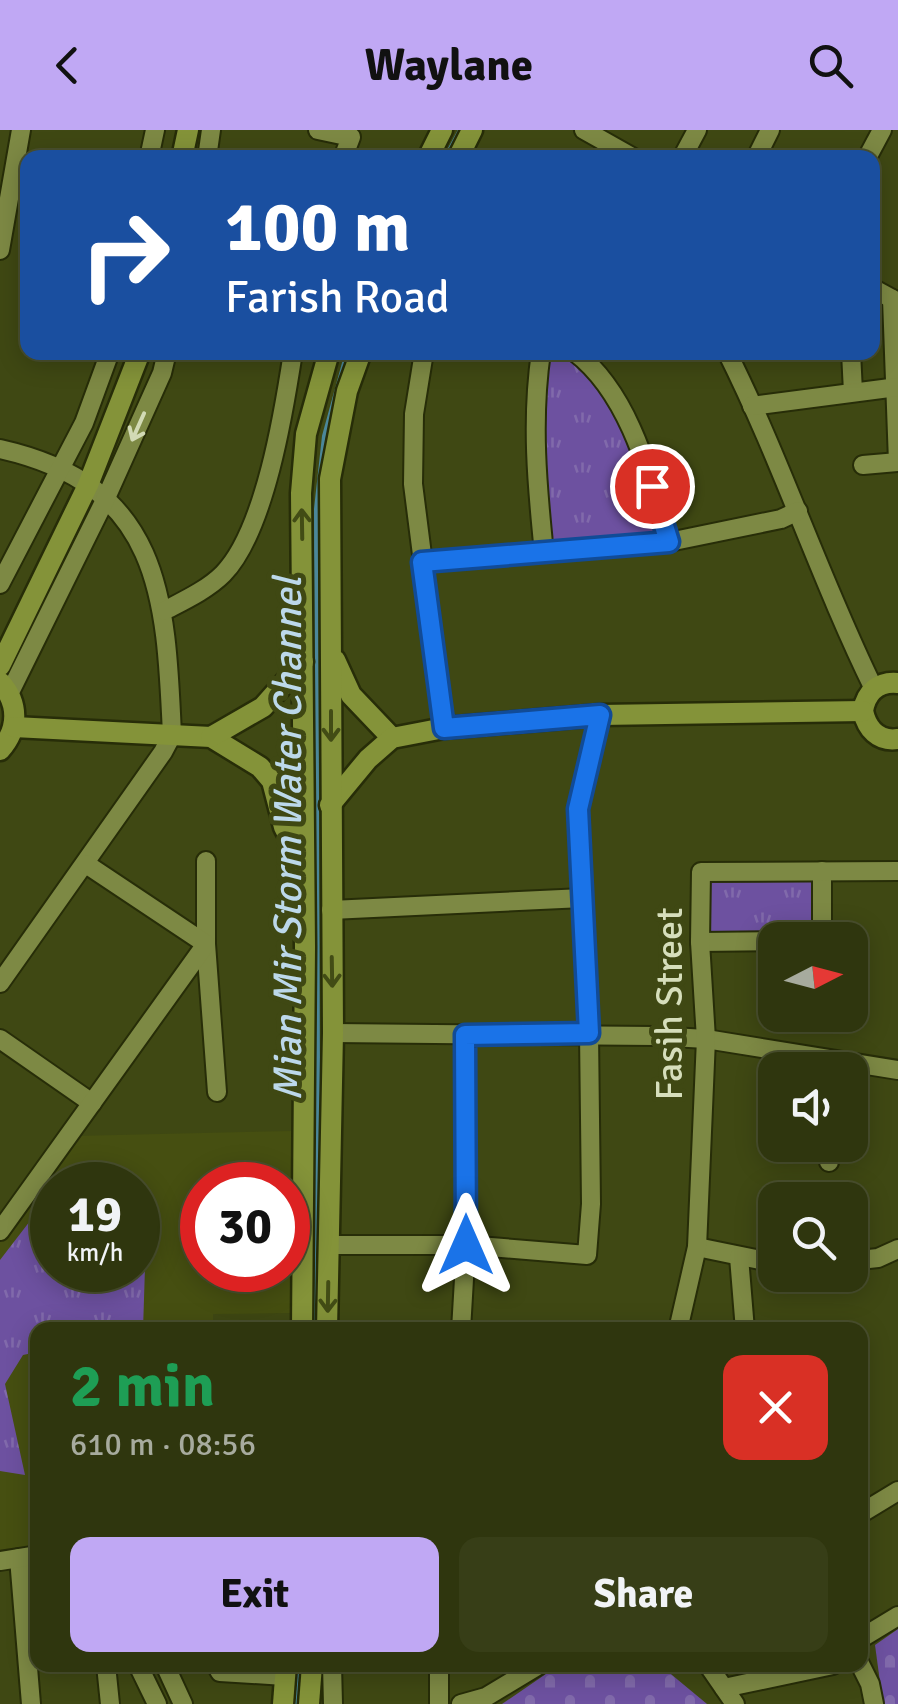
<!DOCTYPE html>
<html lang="en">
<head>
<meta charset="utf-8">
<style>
	body { margin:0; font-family:Signika,sans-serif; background:#373e17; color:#f1f3f6; height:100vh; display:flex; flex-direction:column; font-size:38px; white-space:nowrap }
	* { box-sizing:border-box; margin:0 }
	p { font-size:32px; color:#a7ab9e }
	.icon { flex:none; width:55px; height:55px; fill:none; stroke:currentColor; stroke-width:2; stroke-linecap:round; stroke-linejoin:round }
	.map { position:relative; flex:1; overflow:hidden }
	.side { position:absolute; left:30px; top:1192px; width:838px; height:350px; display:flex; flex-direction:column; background:#2f360e; border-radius:20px; box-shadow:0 5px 25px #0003,0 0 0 2px #4a502e }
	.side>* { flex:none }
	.top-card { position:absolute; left:20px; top:20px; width:860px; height:210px; border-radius:20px; box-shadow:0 5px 25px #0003,0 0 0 2px #4a502e; background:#1a4fa0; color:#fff; overflow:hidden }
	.needle { width:65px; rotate:84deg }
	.fabs { position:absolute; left:758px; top:792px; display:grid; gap:20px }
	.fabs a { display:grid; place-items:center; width:110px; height:110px; border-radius:20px; background:#2f360e; box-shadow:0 5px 25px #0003,0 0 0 2px #4a502e; font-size:50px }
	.speed { position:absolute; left:30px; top:1032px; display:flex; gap:20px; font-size:50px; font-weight:700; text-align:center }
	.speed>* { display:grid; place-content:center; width:130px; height:130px; border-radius:50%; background:#2f360e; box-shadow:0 5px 25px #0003,0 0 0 2px #4a502e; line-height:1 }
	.speed small { font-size:25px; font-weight:400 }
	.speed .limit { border:15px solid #d22; background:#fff; color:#111 }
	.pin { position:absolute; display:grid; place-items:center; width:85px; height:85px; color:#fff; margin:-42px; border:5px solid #fff; border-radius:50%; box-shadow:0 2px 10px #0007 }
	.me { position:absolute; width:110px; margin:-55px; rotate:0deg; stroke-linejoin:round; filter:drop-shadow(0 0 8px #0008) }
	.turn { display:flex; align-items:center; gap:35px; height:210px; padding:0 40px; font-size:45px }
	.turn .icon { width:130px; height:130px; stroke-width:2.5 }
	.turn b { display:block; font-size:70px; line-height:85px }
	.round { display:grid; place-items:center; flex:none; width:105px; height:105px; border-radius:20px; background:#373e17 }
	.headline { display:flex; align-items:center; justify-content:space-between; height:170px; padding:0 40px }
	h1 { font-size:60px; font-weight:700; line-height:75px; color:#1e9e55 }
	.cta { display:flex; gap:20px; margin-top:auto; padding:20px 40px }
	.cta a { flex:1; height:115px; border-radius:20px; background:#c0a8f4; color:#111; font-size:40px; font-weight:700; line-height:115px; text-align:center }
	.cta a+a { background:#373e17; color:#f1f3f6 }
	header { display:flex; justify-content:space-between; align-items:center; height:130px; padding:0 40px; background:#c0a8f4; color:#111; font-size:45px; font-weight:700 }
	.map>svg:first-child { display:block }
	.built { fill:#464f11; fill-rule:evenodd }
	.grass { fill:url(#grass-tufts) }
	.cemetery { fill:url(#cemetery-stones) }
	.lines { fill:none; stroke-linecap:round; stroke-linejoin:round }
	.stream { stroke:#4b879a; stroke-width:4 }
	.minor-casing { stroke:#272d08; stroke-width:22 }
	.major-casing { stroke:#272d08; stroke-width:25 }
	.minor { stroke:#7d8944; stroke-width:18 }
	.major { stroke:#849339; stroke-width:20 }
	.oneway { stroke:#d2dab5 }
	.oneway2 { stroke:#424c15 }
	.route-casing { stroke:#114b97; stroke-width:25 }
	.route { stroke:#1a73e8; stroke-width:18 }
	.labels { text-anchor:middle; stroke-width:10; stroke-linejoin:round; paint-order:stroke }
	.street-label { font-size:38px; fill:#d6debb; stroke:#3f4813 }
	.water-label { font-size:40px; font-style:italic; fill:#bcd8ea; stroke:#3f4813 }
</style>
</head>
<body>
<header><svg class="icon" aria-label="back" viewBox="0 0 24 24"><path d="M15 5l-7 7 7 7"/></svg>Waylane<svg class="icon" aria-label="search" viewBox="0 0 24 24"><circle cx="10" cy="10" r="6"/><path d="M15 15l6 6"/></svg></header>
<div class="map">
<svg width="898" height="1574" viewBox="0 0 898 1574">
	<defs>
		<pattern id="grass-tufts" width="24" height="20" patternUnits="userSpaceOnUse" patternTransform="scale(2.5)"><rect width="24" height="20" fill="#6d51a0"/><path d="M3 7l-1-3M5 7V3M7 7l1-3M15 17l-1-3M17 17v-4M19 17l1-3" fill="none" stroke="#816aab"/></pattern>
		<pattern id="cemetery-stones" width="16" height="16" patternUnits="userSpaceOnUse" patternTransform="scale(2.5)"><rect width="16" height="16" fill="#6d51a0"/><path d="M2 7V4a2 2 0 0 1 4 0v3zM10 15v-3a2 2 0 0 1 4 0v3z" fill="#816aab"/></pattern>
	</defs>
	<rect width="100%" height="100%" fill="#3f4813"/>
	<!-- built -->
	<path class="built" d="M 292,1001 L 294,1183 L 213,1184 L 213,1200 L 38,1200 L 37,1425 L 0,1431 L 0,1107 L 74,1006 ZM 52,1055 L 138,1055 L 138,1140 L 52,1140 ZM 202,1055 L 288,1055 L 288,1140 L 202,1140 Z"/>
	<!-- grass -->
	<g class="grass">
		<path d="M 542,223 C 549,223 560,221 566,223 C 612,237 654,371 671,414 L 537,430 Z"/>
		<polygon points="822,741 822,810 700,812 701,742"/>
		<polygon points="50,1065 52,1069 52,1140 138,1140 138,1106 146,1106 143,1200 38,1200 37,1222 23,1225 5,1254 25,1345 0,1341 0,1130"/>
	</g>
	<!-- cemetery -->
	<g class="cemetery">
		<polygon points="898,1499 898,1574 883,1574 875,1515"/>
		<polygon points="559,1535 660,1535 707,1574 502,1574"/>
	</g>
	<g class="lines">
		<!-- stream -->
		<g class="stream">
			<polyline points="445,28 460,0"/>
			<polyline points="314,1200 318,962 316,379 324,306 347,222"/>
			<polyline points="296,1574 298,1535"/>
		</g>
		<!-- minor casing -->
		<g class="minor-casing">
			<g id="minor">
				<polyline points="318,0 351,7 343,28"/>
				<polyline points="584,0 634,28"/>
				<polyline points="149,28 155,0"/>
				<polyline points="207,28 211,0"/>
				<polyline points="682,28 697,0"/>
				<polyline points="756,28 770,0"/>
				<polyline points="867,28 882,0"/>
				<polyline points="0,120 21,0"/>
				<polyline points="872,158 898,172"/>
				<polyline points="892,169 898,332"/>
				<polyline points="424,222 414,284 413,354 444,598"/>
				<path d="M 541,222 C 531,290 537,355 544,423"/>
				<path d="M 575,222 C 631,265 650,348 669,412"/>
				<path d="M 727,222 C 782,332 820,449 874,559"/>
				<polyline points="851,222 853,262"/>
				<polyline points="752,276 898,257"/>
				<path d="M 0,319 C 161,355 166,465 172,605 L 163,622 L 0,853"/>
				<polyline points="863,335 898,332"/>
				<polyline points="423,432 669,412 781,389 798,381"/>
				<polyline points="0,454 84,293 110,222"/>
				<path d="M 164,481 C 183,471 207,460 223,444 C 265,401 284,281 293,222"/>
				<polyline points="9,564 105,370 162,243 167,222"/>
				<polyline points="206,731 206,814 217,962"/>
				<polyline points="822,741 822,810"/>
				<polyline points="331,780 583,768"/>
				<polyline points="700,812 775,811"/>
				<polyline points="333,903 655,906 706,909 898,940"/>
				<polyline points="0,909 92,973"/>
				<polyline points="829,1032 830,1015"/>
				<polyline points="0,1101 206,814 86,734"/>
				<polyline points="329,1115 466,1115 587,1125 591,1074 589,903 578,679 600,585"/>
				<polyline points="697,1117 775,1133"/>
				<polyline points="739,1127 745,1200"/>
				<polyline points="850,1131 878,1128 898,1119"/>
				<polyline points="461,1200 466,1115 465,905"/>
				<polyline points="678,1200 697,1117 706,909 700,812 701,742 898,741"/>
				<polyline points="860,1384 898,1361"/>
				<polyline points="19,1428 31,1574"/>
				<polyline points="0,1431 38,1425"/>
				<polyline points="860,1509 898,1486"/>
				<polyline points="860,1534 870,1554 874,1574"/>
				<polyline points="106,1535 110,1574"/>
				<polyline points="138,1535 157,1574"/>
				<polyline points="165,1535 183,1574"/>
				<polyline points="216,1535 220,1542 285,1546"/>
				<polyline points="332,1535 333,1574"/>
				<polyline points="439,1535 439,1574"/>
				<polyline points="708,1535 735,1574"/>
				<polyline points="724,1558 833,1535"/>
				<polyline points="461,1574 486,1567 539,1535"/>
			</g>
		</g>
		<!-- major casing -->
		<g class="major-casing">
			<g id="major">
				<polyline points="182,28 188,0"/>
				<polyline points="428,28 442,0"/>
				<polyline points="458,28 472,0"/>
				<polyline points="335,530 351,565 392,608"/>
				<polyline points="0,536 88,355 140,222"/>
				<path d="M 0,552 C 19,573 19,599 0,620"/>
				<path d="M 898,553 C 879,551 866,562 863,581 C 867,599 878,612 898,609"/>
				<polyline points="14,597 211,607 260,637 272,651 284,697 301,730"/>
				<polyline points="211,607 263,577 303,532"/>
				<polyline points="330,675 368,629 392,608 444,598 600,585 863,581"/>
				<polyline points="302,1200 305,817 301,363 306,304 329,222"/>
				<polyline points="327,1200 333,903 330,349 347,261 361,222"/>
				<polyline points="283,1574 286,1535"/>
				<polyline points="309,1574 312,1535"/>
			</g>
		</g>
		<!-- minor -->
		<use href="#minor" class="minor"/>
		<!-- major -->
		<use href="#major" class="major"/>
	</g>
	<!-- one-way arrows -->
	<defs><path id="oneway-shaft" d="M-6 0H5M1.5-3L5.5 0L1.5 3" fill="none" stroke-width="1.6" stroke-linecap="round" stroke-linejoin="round" transform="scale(2.5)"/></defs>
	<use class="oneway" href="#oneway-shaft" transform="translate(138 297) rotate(114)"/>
	<g class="oneway2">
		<use href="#oneway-shaft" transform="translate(302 394) rotate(-91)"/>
		<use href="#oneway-shaft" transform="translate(331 596) rotate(90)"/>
		<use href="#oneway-shaft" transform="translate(332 842) rotate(89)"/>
		<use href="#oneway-shaft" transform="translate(328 1167) rotate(91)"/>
	</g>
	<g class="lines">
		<!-- route casing -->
		<g class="route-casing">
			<polyline id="route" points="466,1115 465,905 589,903 578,679 600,585 444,598 422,432 669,412 652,356"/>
		</g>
		<!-- route -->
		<use href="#route" class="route"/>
	</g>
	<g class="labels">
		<!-- street labels -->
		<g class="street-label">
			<text transform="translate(669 874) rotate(-90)" y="13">Fasih Street</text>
		</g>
		<!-- water labels -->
		<g class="water-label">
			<text transform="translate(287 709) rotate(-90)" y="14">Mian Mir Storm Water Channel</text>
		</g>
	</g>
</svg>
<div class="fabs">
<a><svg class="needle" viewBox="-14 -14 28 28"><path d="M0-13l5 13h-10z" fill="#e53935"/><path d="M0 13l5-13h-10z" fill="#a7ab9e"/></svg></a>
<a><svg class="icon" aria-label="sound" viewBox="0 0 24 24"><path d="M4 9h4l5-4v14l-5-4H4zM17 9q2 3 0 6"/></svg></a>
<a><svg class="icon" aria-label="search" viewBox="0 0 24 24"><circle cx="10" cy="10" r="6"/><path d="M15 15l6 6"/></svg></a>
</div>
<div class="speed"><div>19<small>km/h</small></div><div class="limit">30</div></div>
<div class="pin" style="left:652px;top:356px;background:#d93025"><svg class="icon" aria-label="arrive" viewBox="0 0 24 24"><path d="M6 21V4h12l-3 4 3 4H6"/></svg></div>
<svg class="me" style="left:466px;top:1115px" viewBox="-20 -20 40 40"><path d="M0-17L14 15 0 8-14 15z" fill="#1a73e8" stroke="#fff" stroke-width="4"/></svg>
<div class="top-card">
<div class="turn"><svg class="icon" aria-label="right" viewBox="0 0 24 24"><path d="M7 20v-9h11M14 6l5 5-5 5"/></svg><div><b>100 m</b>Farish Road</div></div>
</div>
<section class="side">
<div class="headline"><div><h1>2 min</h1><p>610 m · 08:56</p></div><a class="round" style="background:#d93025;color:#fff"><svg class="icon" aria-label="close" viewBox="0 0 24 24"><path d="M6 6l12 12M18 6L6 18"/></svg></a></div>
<div class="cta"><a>Exit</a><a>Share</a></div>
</section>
</div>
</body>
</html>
